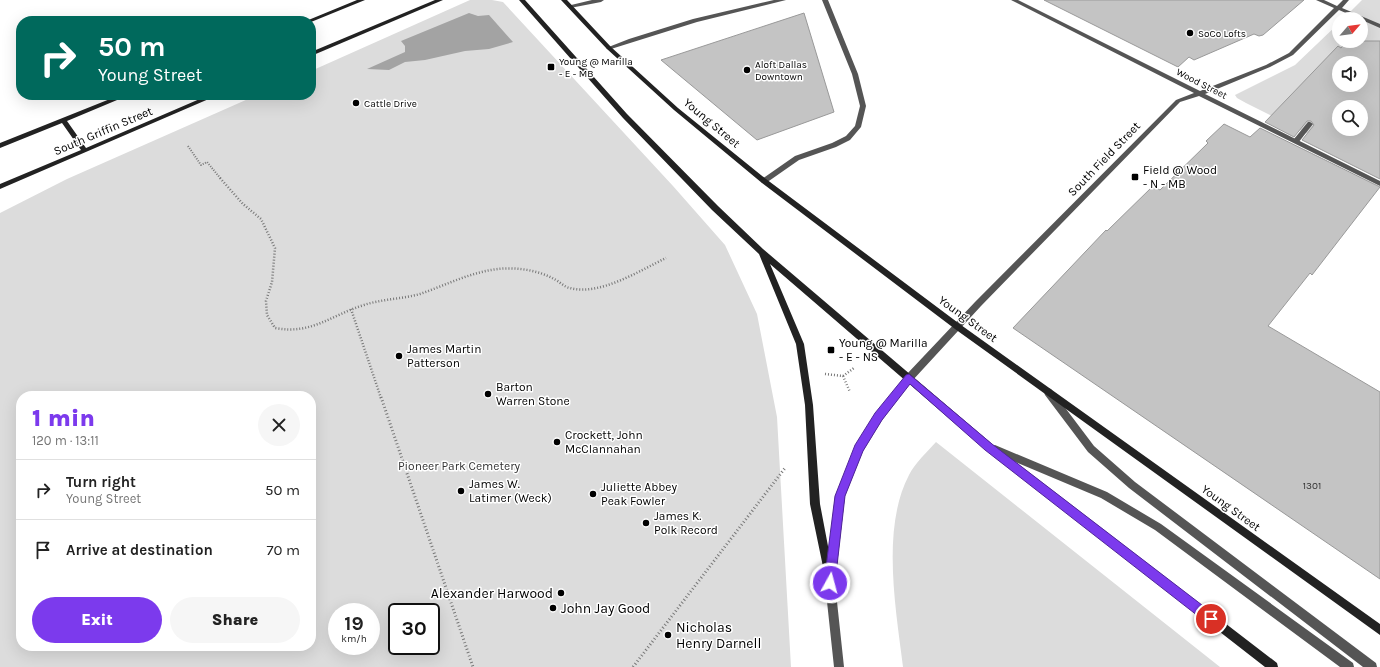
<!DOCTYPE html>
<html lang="en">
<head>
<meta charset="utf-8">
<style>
	body { margin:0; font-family:Karla,sans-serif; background:#f6f6f6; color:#222; height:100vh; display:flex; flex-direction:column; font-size:15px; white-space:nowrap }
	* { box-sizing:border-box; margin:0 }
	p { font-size:13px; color:#767676 }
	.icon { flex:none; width:22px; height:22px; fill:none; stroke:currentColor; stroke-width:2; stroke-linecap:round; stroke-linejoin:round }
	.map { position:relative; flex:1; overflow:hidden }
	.sheet { position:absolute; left:16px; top:391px; width:300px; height:260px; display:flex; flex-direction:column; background:#fff; border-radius:16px; box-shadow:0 4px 16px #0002 }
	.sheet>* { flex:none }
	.guide { position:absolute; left:16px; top:16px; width:300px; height:84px; border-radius:16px; box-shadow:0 4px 16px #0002; background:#00695c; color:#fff; overflow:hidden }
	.needle { width:26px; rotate:62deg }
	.controls { position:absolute; left:1332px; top:12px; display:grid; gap:8px }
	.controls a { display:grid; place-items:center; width:36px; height:36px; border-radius:50%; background:#fff; box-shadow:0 4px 16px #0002; font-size:20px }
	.speed { position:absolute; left:328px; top:603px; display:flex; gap:8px; font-size:20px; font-weight:700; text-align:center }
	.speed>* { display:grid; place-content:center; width:52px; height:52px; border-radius:50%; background:#fff; box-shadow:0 4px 16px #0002; line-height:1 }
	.speed small { font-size:10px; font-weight:400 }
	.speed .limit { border:2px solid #111; border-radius:6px; background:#fff; color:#111 }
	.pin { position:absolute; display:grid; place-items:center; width:34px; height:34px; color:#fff; margin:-17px; border:2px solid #fff; border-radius:50%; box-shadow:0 1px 4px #0007 }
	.me { position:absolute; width:44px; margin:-22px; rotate:7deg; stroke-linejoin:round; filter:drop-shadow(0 0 3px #0008) }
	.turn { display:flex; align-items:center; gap:14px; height:84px; padding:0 16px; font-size:18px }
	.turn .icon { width:52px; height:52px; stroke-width:2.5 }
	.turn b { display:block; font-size:28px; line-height:34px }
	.round { display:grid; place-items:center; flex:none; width:42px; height:42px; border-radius:21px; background:#f6f6f6 }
	.summary { display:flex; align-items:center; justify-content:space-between; height:68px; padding:0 16px }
	h1 { font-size:24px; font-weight:800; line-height:30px; color:#7c3aed }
	.action { display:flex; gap:8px; margin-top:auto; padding:8px 16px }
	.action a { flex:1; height:46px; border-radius:24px; background:#7c3aed; color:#fff; font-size:16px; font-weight:800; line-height:46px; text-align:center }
	.action a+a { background:#f6f6f6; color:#222 }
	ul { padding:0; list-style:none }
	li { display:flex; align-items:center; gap:12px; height:60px; padding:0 16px; border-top:1px solid #e0e0e0 }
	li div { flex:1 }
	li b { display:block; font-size:15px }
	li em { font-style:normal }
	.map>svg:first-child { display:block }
	.green { fill:#dcdcdc; fill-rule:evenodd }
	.water { fill:#a3a3a3 }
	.building { fill:#c4c4c4; stroke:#999; fill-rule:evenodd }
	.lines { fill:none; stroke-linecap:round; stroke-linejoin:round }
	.path-far2 { stroke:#777; stroke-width:2; stroke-dasharray:1 1.5; stroke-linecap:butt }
	.path-far1 { stroke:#777; stroke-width:2.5; stroke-dasharray:1 2; stroke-linecap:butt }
	.path { stroke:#777; stroke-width:3; stroke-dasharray:1 2.5; stroke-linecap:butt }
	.lane { fill:#555; fill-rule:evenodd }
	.street { fill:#555; fill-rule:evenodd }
	.secondary { fill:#222; fill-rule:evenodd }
	.route { fill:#7c3aed; stroke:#51269a }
	.poi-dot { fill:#000; stroke:#fff; stroke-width:1.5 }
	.labels { text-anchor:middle; stroke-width:3; stroke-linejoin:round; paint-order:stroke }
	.far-poi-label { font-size:10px; fill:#000; stroke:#fff; text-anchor:start }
	.far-street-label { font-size:10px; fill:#000; stroke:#fff }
	.number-label { font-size:10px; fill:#313131 }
	.street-label { font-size:12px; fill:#000; stroke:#fff }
	.poi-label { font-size:12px; fill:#000; stroke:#fff; text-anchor:start }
	.park-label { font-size:12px; fill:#333; stroke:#fff }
	.near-poi-label { font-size:14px; fill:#000; stroke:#fff; text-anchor:start }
</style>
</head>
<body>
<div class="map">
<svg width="1380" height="667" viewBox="0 0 1380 667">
	<rect width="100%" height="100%" fill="#fff"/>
	<!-- green -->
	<g class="green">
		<path d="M 470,0 L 492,0 L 503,2 L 673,186 L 725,245 L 757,314 L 777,417 L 791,667 L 0,667 L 0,213 L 67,179 L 257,95 L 311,95 L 311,71 ZM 21,396 L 311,396 L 311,646 L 21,646 ZM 337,612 L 371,612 L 371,646 L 337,646 ZM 397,612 L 431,612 L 431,646 L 397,646 Z"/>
		<path d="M 1362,0 L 1380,0 L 1380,170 L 1246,103 L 1237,98 L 1235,95 L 1295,65 L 1339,23 L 1339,41 L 1361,41 L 1361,19 L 1343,19 ZM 1339,63 L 1361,63 L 1361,85 L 1339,85 ZM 1339,107 L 1361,107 L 1361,129 L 1339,129 Z"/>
		<path d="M 936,442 L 1220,667 L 903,667 C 896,610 881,528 909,475 C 915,463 927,452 936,442 Z"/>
	</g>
	<!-- water -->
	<polygon class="water" points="469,13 478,16 489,15 513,42 489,49 465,51 425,60 405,62 389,70 367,69 405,52 405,46 401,41"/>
	<!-- building -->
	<g class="building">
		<polygon points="1044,0 1304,0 1263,35 1259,36 1254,34 1194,60 1189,57 1178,67"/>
		<polygon points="804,13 834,112 757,140 661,60"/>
		<path d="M 1347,41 L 1380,41 L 1380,179 L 1302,140 L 1314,125 L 1311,121 L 1307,121 L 1294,137 L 1265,122 L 1338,46 L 1341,48 ZM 1339,63 L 1361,63 L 1361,85 L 1339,85 ZM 1339,107 L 1361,107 L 1361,129 L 1339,129 Z"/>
		<polygon points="1224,124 1250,137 1260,128 1380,187 1312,275 1310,273 1268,326 1380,392 1380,579 1013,328 1106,230 1107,231 1153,186 1160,190 1208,143 1206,141"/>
	</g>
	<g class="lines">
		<!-- path-far2 -->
		<polyline class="path-far2" points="188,146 201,165 207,162 221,179"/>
		<!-- path-far1 -->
		<g class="path-far1">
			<path d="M 220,178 L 243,204 L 261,219 L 275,248 L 272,282 L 266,301 L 267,315 L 275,328 C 312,335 331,315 364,305 C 382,299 402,299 420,294 C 446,285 471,272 498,269 C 516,267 538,270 554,279 C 559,281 564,287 570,288 C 600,296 639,271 666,258"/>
			<polyline points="351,309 381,398"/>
			<polyline points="825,374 843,376 850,392"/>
			<polyline points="843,376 854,368"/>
		</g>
		<!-- path -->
		<g class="path">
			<polyline points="381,397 473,667"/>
			<polyline points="633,667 785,468"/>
		</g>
		<!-- lane -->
		<g class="lane">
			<polygon points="592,0 604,0 601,2 570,8 567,6"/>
			<polygon points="774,0 786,0 697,22 611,49 609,50 606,48 629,39 693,19"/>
			<polygon points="822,0 828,0 858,74 866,106 861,127 850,140 836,147 799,160 766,183 762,183 761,181 762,179 795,156 832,143 846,136 855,126 860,106 852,74"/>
			<polygon points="1308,122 1310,122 1313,124 1298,143 1294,143 1294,139"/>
			<polygon points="1048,388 1051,389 1094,446 1135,482 1376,663 1377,667 1363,667 1129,488 1088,452 1045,395 1044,392 1045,389"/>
			<polygon points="995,445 1107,492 1161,524 1353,663 1354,667 1340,667 1155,530 1101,498 992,452 991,449 992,446"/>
		</g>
		<!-- street -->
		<polygon class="street" points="1011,0 1018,0 1200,91 1266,65 1289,53 1334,8 1316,0 1324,0 1337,6 1343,0 1349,0 1342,8 1380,24 1380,28 1339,10 1293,55 1270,67 1205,94 1380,181 1380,186 1199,96 1180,102 981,306 912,381 882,420 863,451 845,496 835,583 844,667 834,667 825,583 835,496 856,446 876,414 906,375 975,302 1176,100 1194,93"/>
		<!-- secondary -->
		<g class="secondary">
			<polygon points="357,0 365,0 311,22 311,21 306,21"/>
			<polygon points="435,0 443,0 311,56 311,52"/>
			<polygon points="519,0 525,0 627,114 718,206 763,249 992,444 1277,663 1278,667 1265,667 986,450 770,264 804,344 813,405 820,504 835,583 833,586 830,588 827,586 810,504 805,405 796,344 759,254 712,210 623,118"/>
			<polygon points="561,0 567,0 611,47 678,108 766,179 961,325 1380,624 1380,635 955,329 762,183 674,110 607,49"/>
			<polygon points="120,95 129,95 67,121 86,148 209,95 218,95 0,189 0,184 81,150 62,123 0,148 0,143"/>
		</g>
	</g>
	<!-- route -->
	<polygon class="route" points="909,374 992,444 1215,615 1217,619 1215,623 1211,625 1207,623 985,450 910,384 882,420 863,451 845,496 835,583 834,587 830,589 826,587 824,583 835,496 855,445 875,413 906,375"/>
	<!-- markers -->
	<g class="poi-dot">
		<circle cx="1190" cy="33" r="4"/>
		<rect x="547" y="63" width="8" height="8" rx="2"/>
		<circle cx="747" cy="70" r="4"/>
		<circle cx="356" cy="103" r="4"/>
		<rect x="1131" y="173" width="8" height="8" rx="2"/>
		<rect x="827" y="346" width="8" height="8" rx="2"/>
		<circle cx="399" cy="356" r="4"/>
		<circle cx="488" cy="394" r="4"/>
		<circle cx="557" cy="442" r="4"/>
		<circle cx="461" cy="491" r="4"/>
		<circle cx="593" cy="494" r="4"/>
		<circle cx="646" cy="523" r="4"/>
		<circle cx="561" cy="593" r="4"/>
		<circle cx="553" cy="608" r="4"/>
		<circle cx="668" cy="635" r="4"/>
	</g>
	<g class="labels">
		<!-- far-poi labels -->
		<g class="far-poi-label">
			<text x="1198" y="37">SoCo Lofts</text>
			<text x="559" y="65">Young @ Marilla<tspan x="559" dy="12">- E - MB</tspan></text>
			<text x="755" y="68">Aloft Dallas<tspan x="755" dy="12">Downtown</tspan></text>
			<text x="364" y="107">Cattle Drive</text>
		</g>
		<!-- far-street labels -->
		<g class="far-street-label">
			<text transform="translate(1202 83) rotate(27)" y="4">Wood Street</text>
		</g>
		<!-- number labels -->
		<g class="number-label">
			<text x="1312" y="489">1301</text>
		</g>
		<!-- street labels -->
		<g class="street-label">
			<text transform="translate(712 123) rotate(40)" y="4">Young Street</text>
			<text transform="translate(103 131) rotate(-23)" y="4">South Griffin Street</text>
			<text transform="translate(1104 159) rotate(-46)" y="4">South Field Street</text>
			<text transform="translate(968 319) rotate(36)" y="4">Young Street</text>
			<text transform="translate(1231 508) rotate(36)" y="4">Young Street</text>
		</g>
		<!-- poi labels -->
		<g class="poi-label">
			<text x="1143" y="174">Field @ Wood<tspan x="1143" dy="14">- N - MB</tspan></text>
			<text x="839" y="347">Young @ Marilla<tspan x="839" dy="14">- E - NS</tspan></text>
			<text x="407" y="353">James Martin<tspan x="407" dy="14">Patterson</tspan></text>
			<text x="496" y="391">Barton<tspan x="496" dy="14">Warren Stone</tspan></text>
			<text x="565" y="439">Crockett, John<tspan x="565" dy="14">McClannahan</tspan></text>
			<text x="469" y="488">James W.<tspan x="469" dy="14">Latimer (Weck)</tspan></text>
			<text x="601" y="491">Juliette Abbey<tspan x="601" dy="14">Peak Fowler</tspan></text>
			<text x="654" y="520">James K.<tspan x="654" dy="14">Polk Record</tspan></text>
		</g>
		<!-- park labels -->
		<g class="park-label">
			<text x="459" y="470">Pioneer Park Cemetery</text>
		</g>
		<!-- near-poi labels -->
		<g class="near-poi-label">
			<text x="553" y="598" text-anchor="end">Alexander Harwood</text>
			<text x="561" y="613">John Jay Good</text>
			<text x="676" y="632">Nicholas<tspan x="676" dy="16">Henry Darnell</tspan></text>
		</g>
	</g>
</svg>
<div class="controls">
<a><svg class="needle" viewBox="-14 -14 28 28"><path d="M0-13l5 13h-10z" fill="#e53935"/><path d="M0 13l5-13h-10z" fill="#767676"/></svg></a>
<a><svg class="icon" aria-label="sound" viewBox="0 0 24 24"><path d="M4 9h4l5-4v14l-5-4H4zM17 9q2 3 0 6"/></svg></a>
<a><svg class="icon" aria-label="search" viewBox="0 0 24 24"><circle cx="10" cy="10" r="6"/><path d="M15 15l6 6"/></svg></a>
</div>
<div class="speed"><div>19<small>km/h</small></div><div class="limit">30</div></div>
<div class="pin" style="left:1211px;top:619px;background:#d93025"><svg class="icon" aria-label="arrive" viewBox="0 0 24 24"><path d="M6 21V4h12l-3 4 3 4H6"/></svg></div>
<svg class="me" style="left:830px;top:583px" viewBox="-20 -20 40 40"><circle r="17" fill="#7c3aed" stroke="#fff" stroke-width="3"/><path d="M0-11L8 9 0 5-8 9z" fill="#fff"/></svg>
<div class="guide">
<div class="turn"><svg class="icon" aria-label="right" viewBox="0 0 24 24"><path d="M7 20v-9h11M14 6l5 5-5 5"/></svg><div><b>50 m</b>Young Street</div></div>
</div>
<section class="sheet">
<div class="summary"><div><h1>1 min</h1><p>120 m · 13:11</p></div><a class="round"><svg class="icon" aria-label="close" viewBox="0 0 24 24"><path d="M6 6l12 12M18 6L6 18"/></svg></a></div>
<ul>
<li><svg class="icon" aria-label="right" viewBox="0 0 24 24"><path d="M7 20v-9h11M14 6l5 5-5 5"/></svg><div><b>Turn right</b><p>Young Street</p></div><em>50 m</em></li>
<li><svg class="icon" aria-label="arrive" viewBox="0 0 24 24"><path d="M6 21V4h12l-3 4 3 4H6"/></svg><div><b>Arrive at destination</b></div><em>70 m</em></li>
</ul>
<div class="action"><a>Exit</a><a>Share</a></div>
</section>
</div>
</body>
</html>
